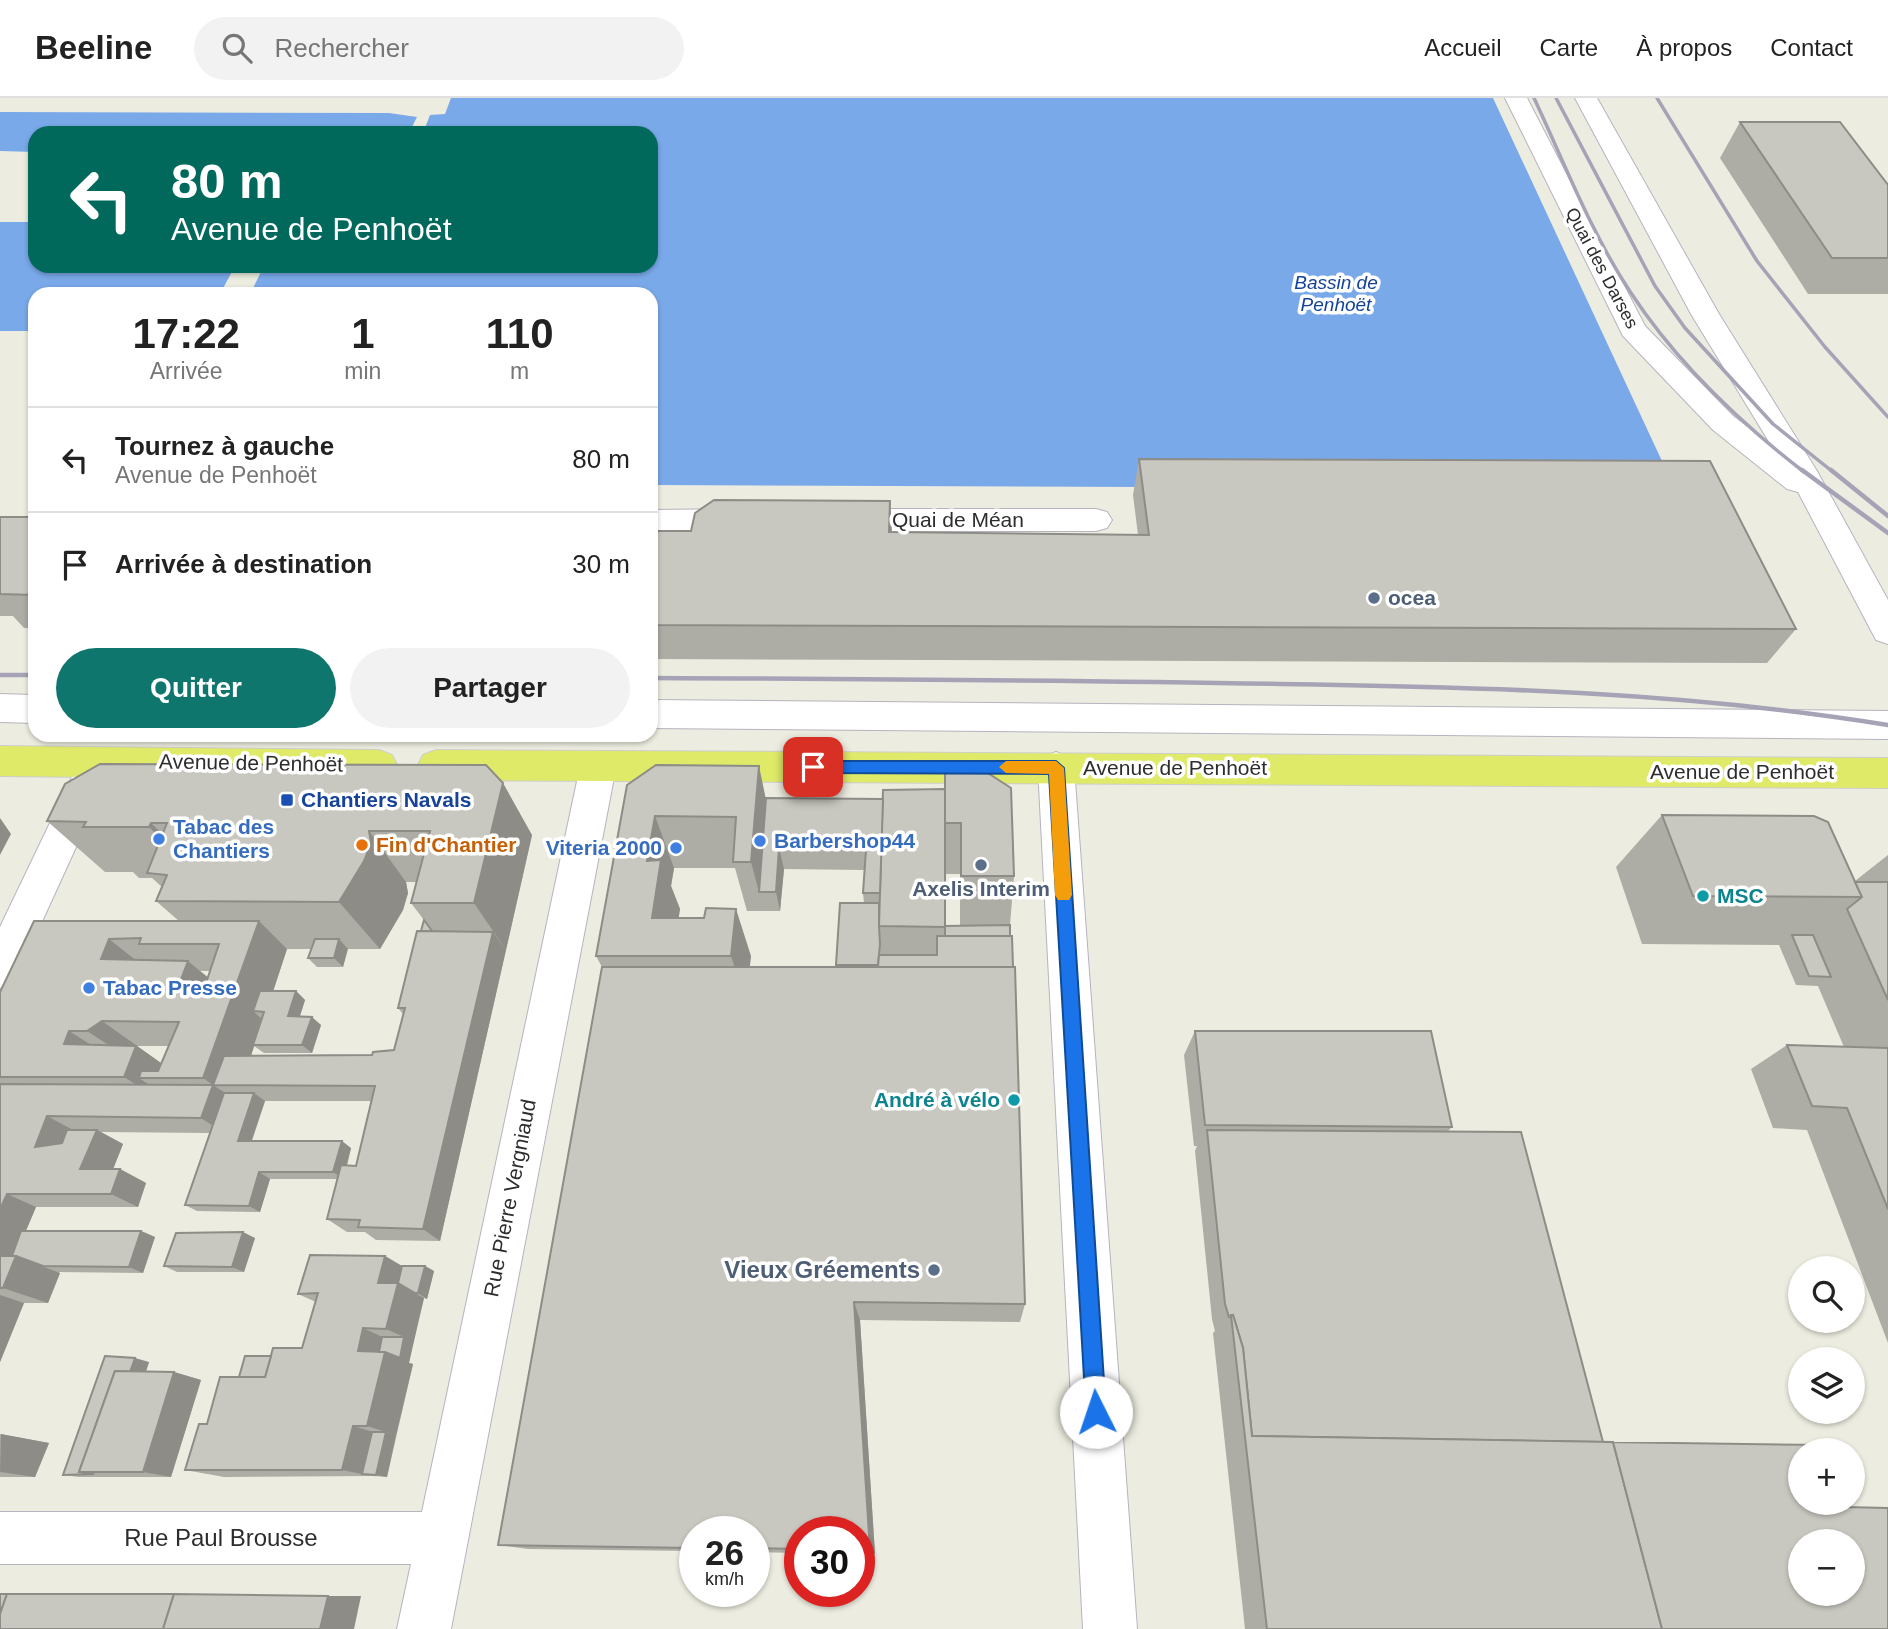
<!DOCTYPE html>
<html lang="fr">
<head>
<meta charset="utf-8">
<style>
	body { margin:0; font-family:Helvetica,sans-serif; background:#f2f2f2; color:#222; height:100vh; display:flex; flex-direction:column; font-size:26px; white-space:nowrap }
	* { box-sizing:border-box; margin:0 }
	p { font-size:23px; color:#767676 }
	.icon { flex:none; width:38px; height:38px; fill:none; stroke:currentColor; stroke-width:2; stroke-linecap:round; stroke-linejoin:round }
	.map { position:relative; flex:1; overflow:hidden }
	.drawer { position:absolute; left:28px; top:189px; width:630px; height:455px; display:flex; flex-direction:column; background:#fff; border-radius:21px; box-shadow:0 2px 5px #0004 }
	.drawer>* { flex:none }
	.top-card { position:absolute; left:28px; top:28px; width:630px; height:147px; border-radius:21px; box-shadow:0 2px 5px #0004; background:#00695c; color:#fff; overflow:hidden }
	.buttons { position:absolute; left:1788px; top:1158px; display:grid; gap:14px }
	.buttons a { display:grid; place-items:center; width:77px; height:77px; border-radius:50%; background:#fff; box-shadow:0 2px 5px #0004; font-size:35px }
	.speed { position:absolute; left:679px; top:1418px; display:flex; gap:14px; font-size:35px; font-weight:700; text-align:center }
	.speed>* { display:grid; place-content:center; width:91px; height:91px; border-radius:50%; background:#fff; box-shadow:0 2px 5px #0004; line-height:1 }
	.speed small { font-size:18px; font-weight:400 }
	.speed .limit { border:10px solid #d22; background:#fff; color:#111 }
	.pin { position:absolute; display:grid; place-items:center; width:60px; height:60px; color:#fff; margin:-30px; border-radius:14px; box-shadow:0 4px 10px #0006 }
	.me { position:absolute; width:77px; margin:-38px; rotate:356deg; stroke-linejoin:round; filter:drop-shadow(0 0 5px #0008) }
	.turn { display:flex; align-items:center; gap:24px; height:147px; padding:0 28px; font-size:32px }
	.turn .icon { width:91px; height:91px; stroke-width:2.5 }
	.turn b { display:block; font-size:49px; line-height:60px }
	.eta { display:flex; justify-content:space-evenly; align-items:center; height:119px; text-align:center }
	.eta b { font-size:42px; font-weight:800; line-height:49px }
	.primary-button { display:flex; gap:14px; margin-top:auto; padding:14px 28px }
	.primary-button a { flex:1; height:80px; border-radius:42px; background:#0f766e; color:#fff; font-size:28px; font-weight:800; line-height:80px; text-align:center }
	.primary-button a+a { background:#f2f2f2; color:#222 }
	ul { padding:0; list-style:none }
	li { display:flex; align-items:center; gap:21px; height:105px; padding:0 28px; border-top:2px solid #e0e0e0 }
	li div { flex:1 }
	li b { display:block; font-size:26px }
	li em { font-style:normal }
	header { display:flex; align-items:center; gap:42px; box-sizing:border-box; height:98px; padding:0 35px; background:#fff; border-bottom:2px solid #e0e0e0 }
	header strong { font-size:33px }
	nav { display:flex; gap:38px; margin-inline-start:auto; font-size:24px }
	.search { width:490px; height:63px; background:#f2f2f2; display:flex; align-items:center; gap:18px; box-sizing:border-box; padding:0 24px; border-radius:38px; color:#767676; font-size:26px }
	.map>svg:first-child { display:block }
	.water { fill:#7aa9e9 }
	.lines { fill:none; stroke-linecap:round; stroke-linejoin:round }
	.minor-casing { stroke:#b5b4bf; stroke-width:2 }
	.major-casing { stroke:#cdcdcd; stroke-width:2 }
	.minor { fill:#fff; fill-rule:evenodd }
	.major { fill:#e0ea69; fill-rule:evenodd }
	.rail-far1 { stroke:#a6a3b6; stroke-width:3.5 }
	.rail { stroke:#a6a3b6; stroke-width:4.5 }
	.wall { fill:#adaca5; fill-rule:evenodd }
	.shaded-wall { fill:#8d8c86 }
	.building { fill:#c9c8c0; stroke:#8d8c86; stroke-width:2; fill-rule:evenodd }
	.route { fill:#1a73e8; stroke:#114b97; stroke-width:2 }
	.slow { fill:#f59e0b }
	.service-dot { fill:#5c6f8a; stroke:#fff; stroke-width:2.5 }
	.transit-dot { fill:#1a4fb4; stroke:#fff; stroke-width:2.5 }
	.shop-dot { fill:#3f7fe0; stroke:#fff; stroke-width:2.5 }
	.food-dot { fill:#e8710a; stroke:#fff; stroke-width:2.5 }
	.culture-dot { fill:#0f9aa8; stroke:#fff; stroke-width:2.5 }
	.labels { text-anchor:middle; stroke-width:7; stroke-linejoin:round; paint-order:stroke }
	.far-street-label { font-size:18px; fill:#2d2d2d; stroke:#fff }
	.far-water-label { font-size:19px; font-style:italic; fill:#154399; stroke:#fff }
	.street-label { font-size:21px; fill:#2d2d2d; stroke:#fff }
	.service-label { font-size:21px; font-weight:bold; fill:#4e5e75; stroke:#fff; text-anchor:start }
	.transit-label { font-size:21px; font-weight:bold; fill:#164399; stroke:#fff; text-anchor:start }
	.shop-label { font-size:21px; font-weight:bold; fill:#366cbe; stroke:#fff; text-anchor:start }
	.food-label { font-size:21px; font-weight:bold; fill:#c56008; stroke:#fff; text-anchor:start }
	.culture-label { font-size:21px; font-weight:bold; fill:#0d838f; stroke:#fff; text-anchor:start }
	.near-service-label { font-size:24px; font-weight:bold; fill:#4e5e75; stroke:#fff; text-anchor:end }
	.near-street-label { font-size:24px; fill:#2d2d2d; stroke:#fff }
</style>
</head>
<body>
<header>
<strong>Beeline</strong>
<div class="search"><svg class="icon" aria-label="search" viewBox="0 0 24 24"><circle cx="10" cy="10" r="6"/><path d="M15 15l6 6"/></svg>Rechercher</div>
<nav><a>Accueil</a><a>Carte</a><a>À propos</a><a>Contact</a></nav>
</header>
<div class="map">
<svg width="1888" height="1531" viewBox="0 0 1888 1531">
	<rect width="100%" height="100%" fill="#edece0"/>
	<!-- water -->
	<g class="water">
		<polygon points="451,0 1493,0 1675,391 651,387 651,196 250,196 264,168 651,168 651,35 423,35 430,17 445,16"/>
		<polygon points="0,14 389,15 417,19 409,35 35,35 35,54 0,53"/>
		<polygon points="0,124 35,124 35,168 235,168 220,196 35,196 35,233 0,233"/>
	</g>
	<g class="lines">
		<!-- minor casing -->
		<g class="minor-casing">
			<g id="minor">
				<polygon points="1505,0 1527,0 1645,228 1733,318 1771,347 1691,216 1575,0 1597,0 1719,216 1817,373 1888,502 1888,546 1876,542 1798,394 1787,391 1713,332 1623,238"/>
				<polygon points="744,411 755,414 760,422 755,430 744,433 651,434 651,412"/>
				<polygon points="839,411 1096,411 1107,414 1112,422 1107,430 1096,433 839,433 828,430 823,422 828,414"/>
				<polygon points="0,596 35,597 35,625 0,624"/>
				<polygon points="651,602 1888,613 1888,641 651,630"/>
				<polygon points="598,654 611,659 616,669 451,1531 397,1531 411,1466 0,1466 0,1414 422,1414 580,669 585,659"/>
				<polygon points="1056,654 1069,659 1074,669 1137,1531 1083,1531 1038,669 1043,659"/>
				<polygon points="85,675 98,679 103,690 14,885 0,890 0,829 72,679"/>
			</g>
		</g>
		<!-- major casing -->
		<g class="major-casing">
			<g id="major">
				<polygon points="0,648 379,652 392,657 397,667 392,677 379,682 0,678"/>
				<polygon points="436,652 1888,660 1888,690 436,682 423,677 418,667 423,657"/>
			</g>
		</g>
		<!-- minor -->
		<use href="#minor" class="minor"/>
		<!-- major -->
		<use href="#major" class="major"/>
		<!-- rail-far1 -->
		<g class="rail-far1">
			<path d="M 1534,0 C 1565,66 1591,135 1631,195 C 1677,265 1738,323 1804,374"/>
			<polyline points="1556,0 1655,188 1685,230 1773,326 1833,374"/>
			<polyline points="1657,0 1757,163 1825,249 1888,319"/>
		</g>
		<!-- rail -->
		<g class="rail">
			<polyline points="1802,372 1888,435"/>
			<polyline points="1831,372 1888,418"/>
			<polyline points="0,577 35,577"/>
			<path d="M 651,580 C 861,581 1070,582 1280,586 C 1484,589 1686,594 1888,627"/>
		</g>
	</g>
	<!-- wall -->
	<g class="wall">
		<polygon points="1740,24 1888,87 1888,196 1808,196 1720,60"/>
		<polygon points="1139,361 1796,531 1767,565 651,561 651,433 691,433 890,403 892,434 1138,437 1133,397"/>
		<polygon points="0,419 35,419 35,530 24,530 13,518 0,518"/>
		<path d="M 65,686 L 532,737 L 440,1143 L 376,1142 L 365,1134 L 347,1134 L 327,1121 L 338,1081 L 270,1081 L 260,1114 L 197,1113 L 185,1107 L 210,1035 L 101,1034 L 123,1046 L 113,1071 L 120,1071 L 146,1085 L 138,1109 L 36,1109 L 26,1133 L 141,1133 L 155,1139 L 143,1175 L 58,1174 L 60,1175 L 48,1205 L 24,1205 L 0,1264 L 0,894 L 34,823 L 179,823 L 156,803 L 162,789 L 152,780 L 139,780 L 133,774 L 105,774 L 47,723 ZM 406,784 L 416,784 L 411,805 L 424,822 L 398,910 L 403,916 L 394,952 L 372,957 L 251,958 L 254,948 L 264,955 L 312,955 L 321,927 L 300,918 L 305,902 L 296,893 L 273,893 L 287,851 L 311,851 L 308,860 L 317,869 L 343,869 L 347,851 L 380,851 L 403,812 L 408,795 ZM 200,873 L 210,873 L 208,879 ZM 138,948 L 169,948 L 161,966 L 136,949 ZM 265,1003 L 371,1003 L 356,1068 L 347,1068 L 351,1050 L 252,1043 Z"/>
		<path d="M 627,687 L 766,700 L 883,701 L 945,691 L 1014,778 L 1010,827 L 1025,1206 L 1020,1224 L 860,1222 L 875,1456 L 859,1455 L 859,1433 L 800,1433 L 800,1455 L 754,1454 L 754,1433 L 695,1433 L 695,1453 L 528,1451 L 498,1447 L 602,869 L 596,858 ZM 674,770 L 735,770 L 747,813 L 780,813 L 784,771 L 864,772 L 863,795 L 864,805 L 836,867 L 837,869 L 749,869 L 751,858 L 704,820 L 678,820 L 680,811 L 671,788 ZM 945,776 L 960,776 L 960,827 L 945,828 ZM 881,856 L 937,856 L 937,857 L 881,857 Z"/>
		<polygon points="1662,717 1855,783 1888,757 1888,1245 1807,1032 1773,1030 1751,971 1787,947 1844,949 1818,888 1796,887 1779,847 1642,846 1616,769"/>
		<polygon points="1195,933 1452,1029 1447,1034 1603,1344 1888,1531 1245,1531 1213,1235 1215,1233 1212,1221 1195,1053 1197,1048 1194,1048 1184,957"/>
		<polygon points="255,1140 244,1174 177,1174 164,1168"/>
		<polygon points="385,1158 402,1168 425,1168 434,1173 427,1201 424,1200 413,1244 409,1265 413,1266 387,1379 373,1378 224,1379 185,1372 207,1326 239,1279 271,1258 302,1250 316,1204 298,1196"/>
		<polygon points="149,1264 146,1274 174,1274 201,1282 171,1379 79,1379 63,1377"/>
		<polygon points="0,1336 49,1345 35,1379 0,1379"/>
	</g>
	<!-- shaded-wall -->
	<g class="shaded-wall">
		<polygon points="890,403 892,438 889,434"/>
		<polygon points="759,668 770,721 759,794 751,764"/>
		<polygon points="503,685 532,737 506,852 474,805"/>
		<polygon points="655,718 674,770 671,788 680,811 673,858 652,820 647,763"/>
		<polygon points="0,720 11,736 0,757"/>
		<polygon points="151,725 203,776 201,780 149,729"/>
		<polygon points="369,733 406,784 408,795 403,812 380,851 339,804"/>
		<polygon points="779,750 784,771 780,813 776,794"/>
		<polygon points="736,811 751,858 746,903 731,858"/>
		<polygon points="259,823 287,851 266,915 253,913 263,922 241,987 213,987 236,1002 224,1035 201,1020 213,987 203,980"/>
		<polygon points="493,834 506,852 440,1143 423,1131"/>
		<polygon points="109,841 143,868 101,861"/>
		<polygon points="339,841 348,851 343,869 334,860"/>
		<polygon points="188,863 219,889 180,884"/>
		<polygon points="296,893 305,902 297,927 288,918"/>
		<polygon points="312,919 321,927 312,955 302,947"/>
		<polygon points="102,923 171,972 139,980 162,995 148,994 124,979 124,957 87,933"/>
		<polygon points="69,933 107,957 64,946"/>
		<polygon points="254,995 265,1003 249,1050 238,1043"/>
		<polygon points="47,1018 75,1033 63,1063 35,1049"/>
		<polygon points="97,1032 123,1046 108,1084 80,1071"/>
		<polygon points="342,1043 351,1050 343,1081 333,1074"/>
		<polygon points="120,1071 146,1085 138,1109 111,1096"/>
		<polygon points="259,1074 270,1081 260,1114 249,1108"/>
		<polygon points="7,1096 36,1109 18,1151 28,1163 60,1175 48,1205 3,1190 0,1165 0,1111"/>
		<polygon points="141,1133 155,1139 143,1175 129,1169"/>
		<polygon points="243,1134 255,1140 244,1174 232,1169"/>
		<polygon points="385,1158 412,1174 407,1191 424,1200 409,1265 413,1266 396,1337 367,1328 358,1253 363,1230 391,1243 404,1239 386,1231 378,1185"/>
		<polygon points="425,1168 434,1173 427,1201 418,1195"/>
		<polygon points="0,1197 24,1205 0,1264"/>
		<polygon points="854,1204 860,1222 875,1456 870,1452"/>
		<polygon points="135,1260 149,1264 111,1374 95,1374"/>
		<polygon points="174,1274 201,1282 171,1379 143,1374"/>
		<polygon points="353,1328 383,1337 362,1376 342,1372"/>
		<polygon points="386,1334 396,1337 387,1379 376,1377"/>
		<polygon points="1,1336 49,1345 35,1379 0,1374"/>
		<polygon points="328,1498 361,1498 354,1531 320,1531"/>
	</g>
	<!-- building -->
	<g class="building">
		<polygon points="1740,24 1840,24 1888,87 1888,160 1832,160"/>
		<polygon points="1139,361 1710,363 1796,531 651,527 651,433 691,433 695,415 714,402 890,403 889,434 1149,437"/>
		<polygon points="0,419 35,419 35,497 0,496"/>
		<polygon points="100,666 486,667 503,685 474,805 411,805 430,733 369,733 371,745 364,763 339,804 156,803 167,777 147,775 167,725 151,725 149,729 83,729 86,724 47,723 65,686"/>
		<polygon points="656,667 759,668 751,764 733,764 736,719 655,718 647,763 661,762 652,820 704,820 706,810 736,811 731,858 596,858 627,687"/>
		<polygon points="945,669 980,670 1011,690 1014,778 961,778 961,725 945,725"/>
		<polygon points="945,691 945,829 879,828 883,692"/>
		<polygon points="766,700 883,701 880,795 863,795 866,752 779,750 776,794 759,794"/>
		<polygon points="1662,717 1814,718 1828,724 1862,799 1693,798"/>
		<polygon points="1855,784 1888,784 1888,902 1847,811 1862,799"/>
		<polygon points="840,805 879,805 879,828 880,846 878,867 836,867"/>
		<polygon points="424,822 432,833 421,833"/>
		<path d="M 34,823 L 259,823 L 203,980 L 139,980 L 141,973 L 158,973 L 179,924 L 102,923 L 87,933 L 69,933 L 64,946 L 136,948 L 124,979 L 0,979 L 0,894 ZM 141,840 L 139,846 L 219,846 L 206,885 L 180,884 L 188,863 L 101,861 L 109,841 Z"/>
		<polygon points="1010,827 1010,838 945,838 945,828"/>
		<polygon points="417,833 493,834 423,1131 358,1129 360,1122 327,1121 341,1067 356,1068 375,988 213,987 201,1020 47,1018 35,1049 62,1045 67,1032 97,1032 80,1071 120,1071 111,1096 7,1096 0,1111 0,986 213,987 224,958 372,957 373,954 394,952 405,910 398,910"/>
		<polygon points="1792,837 1813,837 1831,879 1809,878"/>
		<polygon points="937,838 1012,838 1013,869 878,869 879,857 937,857"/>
		<polygon points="315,841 339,841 334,860 308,860"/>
		<polygon points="602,869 1015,869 1025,1206 854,1204 870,1452 859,1452 859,1433 800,1433 800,1451 754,1450 754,1433 695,1433 695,1450 498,1447"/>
		<polygon points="260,893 296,893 288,918 312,919 302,947 253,947 264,914 253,913"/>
		<polygon points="1195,933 1431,933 1452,1029 1205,1027"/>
		<polygon points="1787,947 1888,950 1888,1111 1847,1010 1812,1008"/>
		<polygon points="224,995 254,995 238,1043 342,1043 333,1074 259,1074 249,1108 185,1107"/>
		<polygon points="1207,1032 1521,1034 1603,1344 1252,1338 1243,1250 1233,1217 1229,1219 1225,1206"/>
		<polygon points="21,1133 141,1133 129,1169 43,1168 16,1158 12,1158"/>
		<polygon points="243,1134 232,1169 164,1168 176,1135"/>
		<polygon points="310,1157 385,1158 378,1185 398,1185 386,1231 363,1230 358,1253 385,1254 367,1328 353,1328 342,1372 185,1372 199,1326 207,1326 220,1279 265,1279 273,1250 302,1250 318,1195 298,1196"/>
		<polygon points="0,1158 16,1158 3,1190 0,1190"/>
		<polygon points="402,1168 425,1168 418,1195 415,1195 398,1185"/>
		<polygon points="1231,1217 1233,1217 1243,1250 1252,1338 1613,1344 1662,1531 1267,1531"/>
		<polygon points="382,1239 404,1239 400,1260 385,1254 379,1254"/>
		<polygon points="105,1258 135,1260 130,1274 115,1273 79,1374 94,1376 63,1377"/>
		<polygon points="245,1258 271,1258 265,1279 239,1279"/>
		<polygon points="115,1273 174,1274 143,1374 79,1374"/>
		<polygon points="372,1334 386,1334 376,1377 362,1376"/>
		<path d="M 1603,1344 L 1822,1347 L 1824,1353 L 1801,1353 L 1801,1405 L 1843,1405 L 1844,1409 L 1888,1410 L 1888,1531 L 1662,1531 L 1613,1344 ZM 1801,1444 L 1853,1444 L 1853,1496 L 1801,1496 Z"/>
		<polygon points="0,1496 7,1496 0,1516"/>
		<polygon points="7,1496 174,1496 163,1531 0,1531 0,1516"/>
		<polygon points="174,1496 328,1498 320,1531 163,1531"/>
	</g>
	<!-- route -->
	<polygon class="route" points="813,663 1056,663 1064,670 1106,1314 1103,1322 1096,1325 1089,1322 1086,1314 1049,676 813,675 806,669"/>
	<!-- slow -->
	<polygon class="slow" points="1006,663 1056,663 1064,670 1072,797 1069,802 1058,802 1055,797 1049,676 1006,675 999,669"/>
	<!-- markers -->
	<g class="service-dot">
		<circle cx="1374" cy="500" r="7"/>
		<circle cx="981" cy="767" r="7"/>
		<circle cx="934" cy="1172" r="7"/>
	</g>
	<rect class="transit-dot" x="280" y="695" width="14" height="14" rx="3.5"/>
	<g class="shop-dot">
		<circle cx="159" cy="741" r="7"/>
		<circle cx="760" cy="743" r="7"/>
		<circle cx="676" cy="750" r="7"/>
		<circle cx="89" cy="890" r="7"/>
	</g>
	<circle class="food-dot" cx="362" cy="747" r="7"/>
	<g class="culture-dot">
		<circle cx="1703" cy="798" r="7"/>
		<circle cx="1014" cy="1002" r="7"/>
	</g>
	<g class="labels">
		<!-- far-street labels -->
		<g class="far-street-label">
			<text transform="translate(1602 170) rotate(62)" y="6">Quai des Darses</text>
		</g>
		<!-- far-water labels -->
		<g class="far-water-label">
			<text x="1336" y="191">Bassin de<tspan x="1336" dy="22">Penhoët</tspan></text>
		</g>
		<!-- street labels -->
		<g class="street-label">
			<text x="958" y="429">Quai de Méan</text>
			<text transform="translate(251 665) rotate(1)" y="7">Avenue de Penhoët</text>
			<text x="1175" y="677">Avenue de Penhoët</text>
			<text x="1742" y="681">Avenue de Penhoët</text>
			<text transform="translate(510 1100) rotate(-79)" y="7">Rue Pierre Vergniaud</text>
		</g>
		<!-- service labels -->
		<g class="service-label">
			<text x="1388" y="507">ocea</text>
			<text x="981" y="798" text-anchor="middle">Axelis Interim</text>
		</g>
		<!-- transit labels -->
		<g class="transit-label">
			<text x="301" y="709">Chantiers Navals</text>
		</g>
		<!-- shop labels -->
		<g class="shop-label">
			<text x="173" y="736">Tabac des<tspan x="173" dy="24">Chantiers</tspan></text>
			<text x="774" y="750">Barbershop44</text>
			<text x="662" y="757" text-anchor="end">Viteria 2000</text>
			<text x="103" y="897">Tabac Presse</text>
		</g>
		<!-- food labels -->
		<g class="food-label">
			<text x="376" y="754">Fin d'Chantier</text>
		</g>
		<!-- culture labels -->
		<g class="culture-label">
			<text x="1717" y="805">MSC</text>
			<text x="1000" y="1009" text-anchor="end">André à vélo</text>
		</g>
		<!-- near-service labels -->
		<g class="near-service-label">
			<text x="920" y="1180">Vieux Gréements</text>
		</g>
		<!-- near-street labels -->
		<g class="near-street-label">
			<text x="221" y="1448">Rue Paul Brousse</text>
		</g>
	</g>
</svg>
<div class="buttons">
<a><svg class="icon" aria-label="search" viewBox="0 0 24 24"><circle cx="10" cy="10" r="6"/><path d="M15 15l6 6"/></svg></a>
<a><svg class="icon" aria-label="layers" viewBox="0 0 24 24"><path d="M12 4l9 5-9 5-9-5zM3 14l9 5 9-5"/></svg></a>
<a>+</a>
<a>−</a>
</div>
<div class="speed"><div>26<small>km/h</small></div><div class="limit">30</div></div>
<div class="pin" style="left:813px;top:669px;background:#d93025"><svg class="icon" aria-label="arrive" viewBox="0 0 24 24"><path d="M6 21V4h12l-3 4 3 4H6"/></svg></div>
<svg class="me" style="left:1096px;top:1314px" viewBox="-20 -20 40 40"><circle r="19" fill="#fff"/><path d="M0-13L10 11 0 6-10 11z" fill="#1a73e8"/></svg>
<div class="top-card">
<div class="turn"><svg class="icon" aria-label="left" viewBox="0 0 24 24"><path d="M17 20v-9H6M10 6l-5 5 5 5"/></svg><div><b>80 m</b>Avenue de Penhoët</div></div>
</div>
<section class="drawer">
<div class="eta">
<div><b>17:22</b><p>Arrivée</p></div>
<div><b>1</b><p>min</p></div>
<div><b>110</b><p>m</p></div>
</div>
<ul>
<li><svg class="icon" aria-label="left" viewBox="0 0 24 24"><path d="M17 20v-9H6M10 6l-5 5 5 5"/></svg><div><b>Tournez à gauche</b><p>Avenue de Penhoët</p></div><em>80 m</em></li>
<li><svg class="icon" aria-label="arrive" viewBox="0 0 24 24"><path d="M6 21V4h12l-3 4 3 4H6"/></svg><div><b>Arrivée à destination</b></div><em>30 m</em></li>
</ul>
<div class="primary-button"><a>Quitter</a><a>Partager</a></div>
</section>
</div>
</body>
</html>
